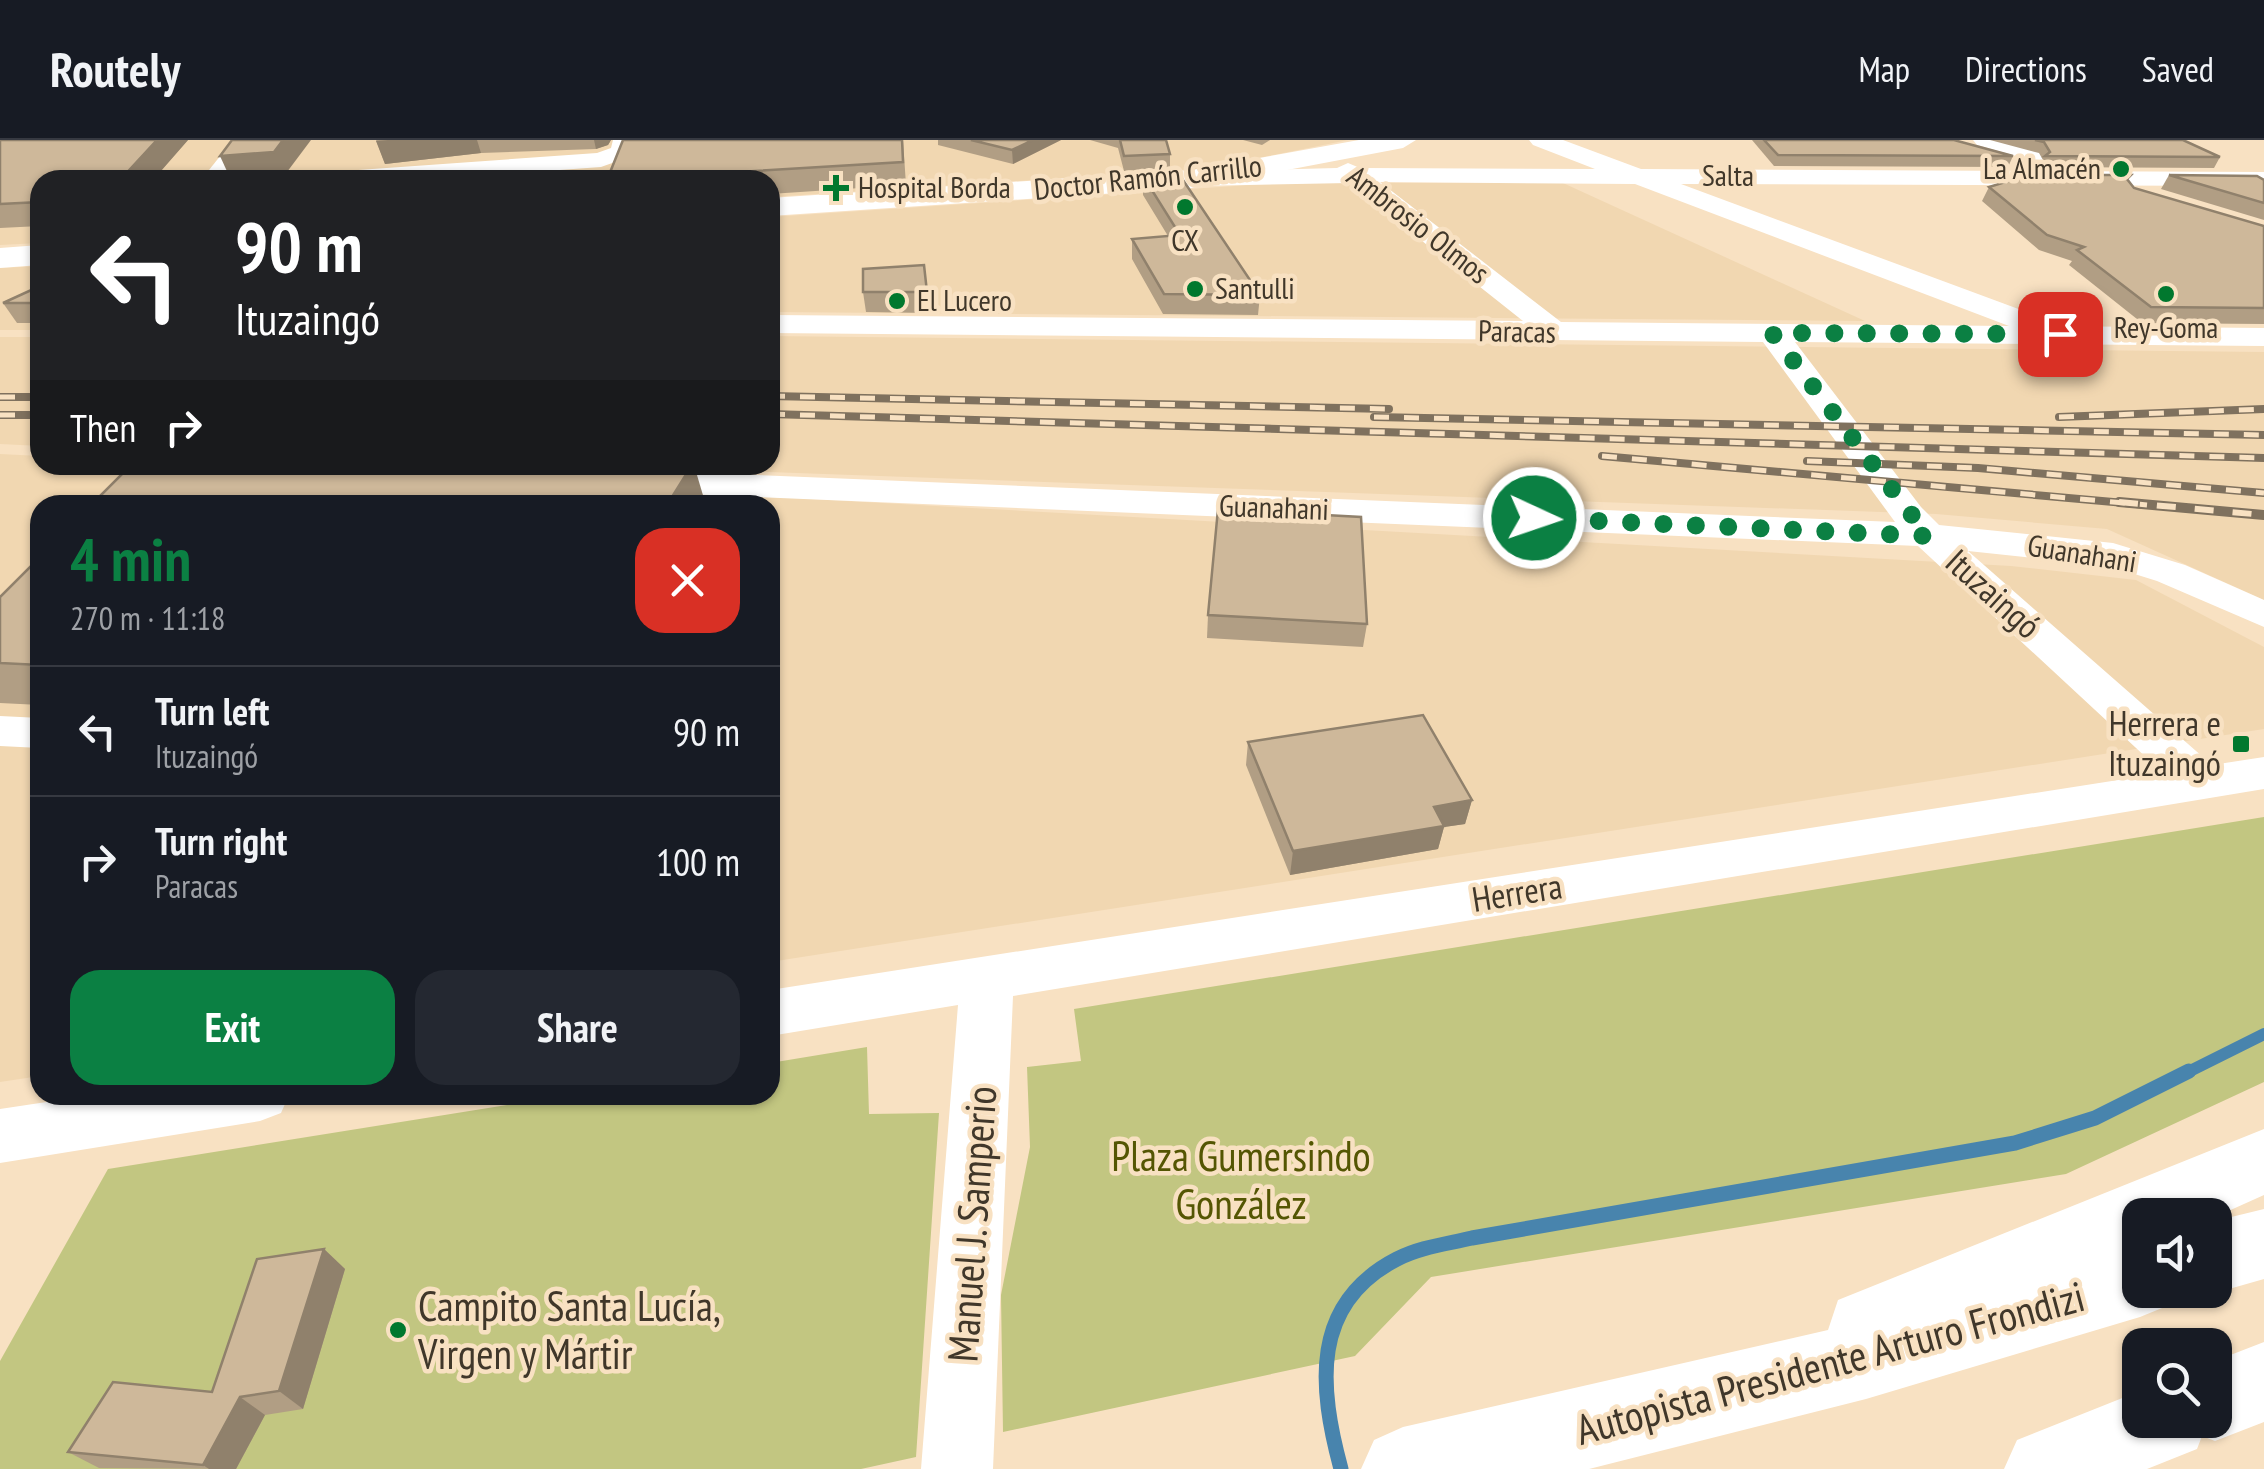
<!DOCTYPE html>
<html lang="en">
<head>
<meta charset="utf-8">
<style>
	body { margin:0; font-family:"PT Sans Narrow",sans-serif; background:#242831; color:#f1f3f6; height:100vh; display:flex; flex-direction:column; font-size:38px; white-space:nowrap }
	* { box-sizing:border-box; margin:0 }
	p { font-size:32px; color:#9ea1a6 }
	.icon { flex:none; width:55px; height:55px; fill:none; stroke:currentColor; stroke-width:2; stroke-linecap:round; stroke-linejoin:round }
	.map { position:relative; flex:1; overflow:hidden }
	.details { position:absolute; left:30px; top:355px; width:750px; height:610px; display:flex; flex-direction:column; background:#171b24; border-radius:30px; box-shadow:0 2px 8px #0004 }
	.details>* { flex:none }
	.guide { position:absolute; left:30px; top:30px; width:750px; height:305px; border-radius:30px; box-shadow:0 2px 8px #0004; background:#202124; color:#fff; overflow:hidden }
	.controls { position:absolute; left:2122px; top:1058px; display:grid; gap:20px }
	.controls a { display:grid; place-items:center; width:110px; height:110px; border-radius:20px; background:#171b24; box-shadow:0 2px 8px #0004; font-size:50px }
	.pin { position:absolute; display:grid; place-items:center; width:85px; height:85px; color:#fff; margin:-42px; border-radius:20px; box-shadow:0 5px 15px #0006 }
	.me { position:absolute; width:110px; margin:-55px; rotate:93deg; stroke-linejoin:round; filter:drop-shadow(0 0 8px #0008) }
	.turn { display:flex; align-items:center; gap:35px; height:210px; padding:0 40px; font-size:45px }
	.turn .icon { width:130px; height:130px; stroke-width:2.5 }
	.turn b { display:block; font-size:70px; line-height:85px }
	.then { display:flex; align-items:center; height:95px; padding:0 40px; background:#0003; gap:20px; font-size:38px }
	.round { display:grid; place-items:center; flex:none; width:105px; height:105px; border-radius:30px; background:#242831 }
	.overview { display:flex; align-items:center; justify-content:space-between; height:170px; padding:0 40px }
	h1 { font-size:60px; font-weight:600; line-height:75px; color:#0b8043 }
	.cta { display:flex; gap:20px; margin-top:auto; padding:20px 40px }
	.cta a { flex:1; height:115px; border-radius:30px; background:#0b8043; color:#fff; font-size:40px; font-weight:600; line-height:115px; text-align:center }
	.cta a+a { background:#242831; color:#f1f3f6 }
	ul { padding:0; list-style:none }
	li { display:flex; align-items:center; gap:30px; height:130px; padding:0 40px; border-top:2px solid #363941 }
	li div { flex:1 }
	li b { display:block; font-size:38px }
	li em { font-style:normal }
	header { display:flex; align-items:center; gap:60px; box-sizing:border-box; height:140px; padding:0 50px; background:#171b24; border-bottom:2px solid #363941 }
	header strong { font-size:48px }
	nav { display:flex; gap:55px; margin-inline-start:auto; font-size:35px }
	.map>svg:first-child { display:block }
	.built { fill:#f1d7b1 }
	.green { fill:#c2c681 }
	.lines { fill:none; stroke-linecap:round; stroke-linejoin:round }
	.stream-far1 { stroke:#4884ad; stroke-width:12 }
	.stream { stroke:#4884ad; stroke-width:15 }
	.minor { fill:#fff; fill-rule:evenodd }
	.major { fill:#fff; fill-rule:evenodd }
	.highway { fill:#fff; fill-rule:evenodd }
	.rail-far1-casing { stroke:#7f715e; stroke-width:8 }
	.rail-casing { stroke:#7f715e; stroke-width:10 }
	.rail-far1 { stroke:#f8e1c2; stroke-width:5; stroke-dasharray:15; stroke-linecap:butt }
	.rail { stroke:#f8e1c2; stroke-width:6; stroke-dasharray:19; stroke-linecap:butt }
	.wall { fill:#b19e84 }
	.shaded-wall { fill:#90816c }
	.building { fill:#ceb89a; stroke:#90816c; stroke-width:2.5 }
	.route { stroke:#0b8043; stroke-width:18; stroke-dasharray:0 32.4 }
	.poi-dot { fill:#01782e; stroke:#f8e1c2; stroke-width:4 }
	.labels { text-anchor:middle; stroke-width:9; stroke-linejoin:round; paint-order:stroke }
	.far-poi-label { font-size:30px; fill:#40372a; stroke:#f8e1c2; text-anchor:start }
	.far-street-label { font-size:30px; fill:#40372a; stroke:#f8e1c2 }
	.street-label { font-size:35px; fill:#40372a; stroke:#f8e1c2 }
	.poi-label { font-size:35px; fill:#40372a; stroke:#f8e1c2; text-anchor:end }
	.near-park-label { font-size:42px; fill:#545603; stroke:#f8e1c2 }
	.near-street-label { font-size:42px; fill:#40372a; stroke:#f8e1c2 }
	.near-poi-label { font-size:42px; fill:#40372a; stroke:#f8e1c2; text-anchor:start }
</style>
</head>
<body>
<header>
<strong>Routely</strong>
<nav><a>Map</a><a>Directions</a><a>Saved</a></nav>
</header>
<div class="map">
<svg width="2264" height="1329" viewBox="0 0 2264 1329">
	<rect width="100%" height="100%" fill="#f8e1c2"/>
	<!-- built -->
	<g class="built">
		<polygon points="0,0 1348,0 1204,29 770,57 770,40 40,40 40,103 0,105"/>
		<polygon points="1278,43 1563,43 1865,181 770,172 770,77"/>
		<polygon points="40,126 40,190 0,190 0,128"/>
		<polygon points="770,196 2264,212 2264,460 2107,389 1936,374 574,325 770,325"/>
		<polygon points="0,197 40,197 40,306 0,304"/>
		<polygon points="0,314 40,316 40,325 201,325 2011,426 2136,440 2264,507 2264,589 770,822 770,365 40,365 40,936 0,942"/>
	</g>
	<!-- green -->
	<g class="green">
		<polygon points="2264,677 2264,942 2066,1034 1431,1137 1355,1216 1003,1292 1001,1155 1030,1007 1027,927 1081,921 1074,869"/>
		<polygon points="867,907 869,974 939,973 916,1317 861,1329 0,1329 0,1221 108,1029 570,955 770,955 770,923"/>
	</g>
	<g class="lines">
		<!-- stream-far1 -->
		<polyline class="stream-far1" points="2184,934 2264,894"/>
		<!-- stream -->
		<path class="stream" d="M 1341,1329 C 1319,1247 1310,1164 1397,1119 C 1420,1107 1447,1104 1472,1098 L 2015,1003 L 2095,978 L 2189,931"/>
		<!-- minor -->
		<g class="minor">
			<polygon points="233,0 257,0 226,40 201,40"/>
			<polygon points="613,0 637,0 629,17 601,27 421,40 304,40 316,33 597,13 611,8"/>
			<path d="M 1529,0 L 1563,0 L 1641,29 L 2264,32 L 2264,46 L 1681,44 L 2040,177 L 2042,186 L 2264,188 L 2264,206 L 1795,202 L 1921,367 L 1939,385 L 2113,403 L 2185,425 L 2264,460 L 2264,487 L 2157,441 L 2109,426 L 1968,411 L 2212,625 L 2264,617 L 2264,649 L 1013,856 L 993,1329 L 921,1329 L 958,865 L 770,896 L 770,850 L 2163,633 L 1918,406 L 637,352 L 624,349 L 619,341 L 624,333 L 637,330 L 1895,382 L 1763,202 L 770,193 L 770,175 L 1523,181 L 1349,43 L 1192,46 L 1180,39 L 1192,32 L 1337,28 L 1348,23 L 1360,28 L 1595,29 L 1533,5 ZM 1380,42 L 1635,44 L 2009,186 L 1561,182 Z"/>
			<polygon points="1973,0 2011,0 2072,17 2075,22 2063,29 1977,5"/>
			<polygon points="0,576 40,578 40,608 0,606"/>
			<polygon points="93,955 289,955 281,973 260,981 0,1023 0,969"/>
		</g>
		<!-- major -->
		<g class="major">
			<polygon points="1359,0 1416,0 1403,8 1192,48 770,76 770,58 1192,30"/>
			<polygon points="40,105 40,125 0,128 0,108"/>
		</g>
		<!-- highway -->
		<g class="highway">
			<polygon points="2264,989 2264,1055 2215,1077 2140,1075 2140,1150 2173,1150 2167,1166 2140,1177 1866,1259 1589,1329 1361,1329 1374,1300 1403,1287 1828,1190 1838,1160"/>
			<polygon points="2264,1069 2264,1139 2215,1153 2208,1150 2215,1150 2215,1081"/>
			<polygon points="2264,1202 2264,1282 2215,1301 2202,1296 2197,1309 2147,1329 2004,1329 2017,1300 2140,1251 2140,1280 2215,1280 2215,1221"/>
		</g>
		<!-- rail-far1 casing -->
		<g class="rail-far1-casing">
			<g id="rail-far1">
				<polyline points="770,256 1389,269"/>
				<polyline points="0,257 40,257"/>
				<polyline points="770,274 2264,318"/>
				<polyline points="0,275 40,275"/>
				<polyline points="1374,277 2264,295"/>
				<polyline points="2059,277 2264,269"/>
				<polyline points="1602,316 2147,365"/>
				<polyline points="1807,321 1978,328 2264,353"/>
			</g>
		</g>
		<!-- rail casing -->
		<g class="rail-casing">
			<polyline id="rail" points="2119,362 2264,375"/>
		</g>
		<!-- rail-far1 -->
		<use href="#rail-far1" class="rail-far1"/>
		<!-- rail -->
		<use href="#rail" class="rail"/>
	</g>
	<!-- wall -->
	<g class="wall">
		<polygon points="0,0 188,0 153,40 40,40 40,86 0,88"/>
		<polygon points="376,0 611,0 608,5 596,9 481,13 385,24"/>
		<polygon points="903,0 906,45 770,54 770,40 607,40"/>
		<polygon points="938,0 1061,0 1013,24 938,5"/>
		<polygon points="1090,0 1166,0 1170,14 1170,28 1124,31 1118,8"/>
		<polygon points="1243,0 1270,0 1262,5"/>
		<polygon points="1752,0 1764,0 2013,16 2008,27 1774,26"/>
		<polygon points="1990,0 2183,0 2220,17 2214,28 2040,27 2043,20 2039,13"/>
		<polygon points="2169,35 2264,40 2264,80 2161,49"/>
		<polygon points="1143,36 1260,155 1258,175 1163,174 1132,119 1132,99 1168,96 1143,55"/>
		<polygon points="2128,41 2134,48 2264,86 2264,184 2142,183 2069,125 2072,121 2039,110 1982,61 1989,47"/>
		<polygon points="924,125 929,173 866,172 863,152"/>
		<polygon points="40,146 40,183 17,183 3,163"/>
		<polygon points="40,417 40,565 0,563 0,457"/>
		<polygon points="1208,475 1367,484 1363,507 1207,498"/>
		<polygon points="1248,602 1472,660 1465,684 1444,687 1438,709 1290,735 1246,625"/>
		<polygon points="324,1109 345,1129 303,1269 265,1275 236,1329 99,1328 68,1312 212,1252"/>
	</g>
	<!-- shaded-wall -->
	<g class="shaded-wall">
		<polygon points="157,0 188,0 153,40 120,40"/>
		<polygon points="283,0 311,0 284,36 231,40 220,16"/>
		<polygon points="388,0 477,0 481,13 385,24 376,1"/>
		<polygon points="594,0 611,0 608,5 596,9"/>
		<polygon points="1033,0 1061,0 1013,24 1012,10"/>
		<polygon points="692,325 694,325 705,362 703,365 667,365"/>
		<polygon points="1472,660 1465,684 1444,687 1438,709 1290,735 1293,711 1434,667"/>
		<polygon points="324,1109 345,1129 303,1269 279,1251"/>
		<polygon points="240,1257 265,1275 236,1329 209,1329 203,1325"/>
	</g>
	<!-- building -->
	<g class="building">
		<polygon points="0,0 157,0 120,40 40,40 40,62 0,64"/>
		<polygon points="232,0 283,0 274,12 220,16"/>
		<polygon points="623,0 902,0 903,22 607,40"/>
		<polygon points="971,0 1033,0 1012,10"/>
		<polygon points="1120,0 1166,0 1170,14 1124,16"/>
		<polygon points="1764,0 1954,0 2013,16 1778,15"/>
		<polygon points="2035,0 2183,0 2220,17 2045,16 2050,12 2044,2"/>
		<polygon points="1179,34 1260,155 1164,154 1132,99 1180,95 1143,36"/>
		<polygon points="2028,35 2131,35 2127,39 2134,48 2264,86 2264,168 2151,167 2077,110 2084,107 2047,95 1989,47"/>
		<polygon points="2169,35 2257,36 2264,40 2264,63"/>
		<polygon points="924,125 927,152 863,152 863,129"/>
		<polygon points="40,146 40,163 3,163"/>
		<polygon points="131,325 692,325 667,365 91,365"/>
		<polygon points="1218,369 1361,377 1367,484 1208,475"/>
		<polygon points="40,417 40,525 0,523 0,457"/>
		<polygon points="1423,575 1472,660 1434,667 1444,686 1293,711 1248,602"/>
		<polygon points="324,1109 279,1251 240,1257 203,1325 68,1312 113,1242 212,1252 257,1119"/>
	</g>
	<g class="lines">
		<!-- route -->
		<polyline class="route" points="1534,378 1928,396 1772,193 2060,194"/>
	</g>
	<!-- markers -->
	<g class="poi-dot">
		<circle cx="2121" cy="29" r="10"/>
		<path d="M831 33h10v10h10v10h-10v10h-10v-10h-10v-10h10z"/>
		<circle cx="1185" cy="67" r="10"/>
		<circle cx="1195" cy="149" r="10"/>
		<circle cx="2166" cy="154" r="10"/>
		<circle cx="897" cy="161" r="10"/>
		<rect x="2231" y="594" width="20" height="20" rx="5"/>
		<circle cx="398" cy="1190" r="10"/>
	</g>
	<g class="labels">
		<!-- far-poi labels -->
		<g class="far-poi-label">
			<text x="2101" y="39" text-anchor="end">La Almacén</text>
			<text x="858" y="58">Hospital Borda</text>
			<text x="1185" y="111" text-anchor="middle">CX</text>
			<text x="1215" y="159">Santulli</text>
			<text x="917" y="171">El Lucero</text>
			<text x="2166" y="198" text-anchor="middle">Rey-Goma</text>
		</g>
		<!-- far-street labels -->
		<g class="far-street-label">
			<text x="1728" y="46">Salta</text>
			<text transform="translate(1148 38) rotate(-6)" y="10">Doctor Ramón Carrillo</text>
			<text transform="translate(1418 85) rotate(38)" y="10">Ambrosio Olmos</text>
			<text transform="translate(1517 192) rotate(1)" y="10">Paracas</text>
			<text transform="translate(1274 368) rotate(2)" y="10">Guanahani</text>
			<text transform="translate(2082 414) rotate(9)" y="10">Guanahani</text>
		</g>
		<!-- street labels -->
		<g class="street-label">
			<text transform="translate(1993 454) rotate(42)" y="12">Ituzaingó</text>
			<text transform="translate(1517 753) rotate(-9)" y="12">Herrera</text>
		</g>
		<!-- poi labels -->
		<g class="poi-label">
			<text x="2221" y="596">Herrera e<tspan x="2221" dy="40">Ituzaingó</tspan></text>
		</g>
		<!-- near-park labels -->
		<g class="near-park-label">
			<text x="1241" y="1031">Plaza Gumersindo<tspan x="1241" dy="48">González</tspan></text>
		</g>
		<!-- near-street labels -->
		<g class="near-street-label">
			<text transform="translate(972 1084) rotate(-86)" y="15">Manuel J. Samperio</text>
			<text transform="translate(1830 1223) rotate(-15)" y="15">Autopista Presidente Arturo Frondizi</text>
		</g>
		<!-- near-poi labels -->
		<g class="near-poi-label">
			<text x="418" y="1181">Campito Santa Lucía,<tspan x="418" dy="48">Virgen y Mártir</tspan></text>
		</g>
	</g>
</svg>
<div class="controls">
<a><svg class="icon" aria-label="sound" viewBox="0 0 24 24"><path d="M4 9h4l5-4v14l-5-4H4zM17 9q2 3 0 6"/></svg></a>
<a><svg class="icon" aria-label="search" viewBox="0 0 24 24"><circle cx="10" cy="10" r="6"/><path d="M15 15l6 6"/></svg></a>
</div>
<div class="pin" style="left:2060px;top:194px;background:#d93025"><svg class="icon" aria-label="arrive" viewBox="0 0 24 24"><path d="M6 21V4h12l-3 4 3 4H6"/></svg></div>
<svg class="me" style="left:1534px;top:378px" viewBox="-20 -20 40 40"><circle r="17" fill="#0b8043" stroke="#fff" stroke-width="3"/><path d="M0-11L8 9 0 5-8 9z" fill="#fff"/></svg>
<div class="guide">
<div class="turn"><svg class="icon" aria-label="left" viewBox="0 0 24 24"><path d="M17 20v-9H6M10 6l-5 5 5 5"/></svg><div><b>90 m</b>Ituzaingó</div></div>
<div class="then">Then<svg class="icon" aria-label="right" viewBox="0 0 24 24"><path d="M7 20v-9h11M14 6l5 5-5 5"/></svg></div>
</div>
<section class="details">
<div class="overview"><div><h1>4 min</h1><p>270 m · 11:18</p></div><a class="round" style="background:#d93025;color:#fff"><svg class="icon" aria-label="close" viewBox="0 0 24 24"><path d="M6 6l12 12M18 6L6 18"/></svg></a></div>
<ul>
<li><svg class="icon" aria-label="left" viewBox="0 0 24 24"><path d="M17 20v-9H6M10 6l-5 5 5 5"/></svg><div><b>Turn left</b><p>Ituzaingó</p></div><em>90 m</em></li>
<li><svg class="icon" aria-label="right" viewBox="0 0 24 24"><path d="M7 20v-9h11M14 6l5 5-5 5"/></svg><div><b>Turn right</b><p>Paracas</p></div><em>100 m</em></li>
</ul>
<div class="cta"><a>Exit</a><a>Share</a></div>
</section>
</div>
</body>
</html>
